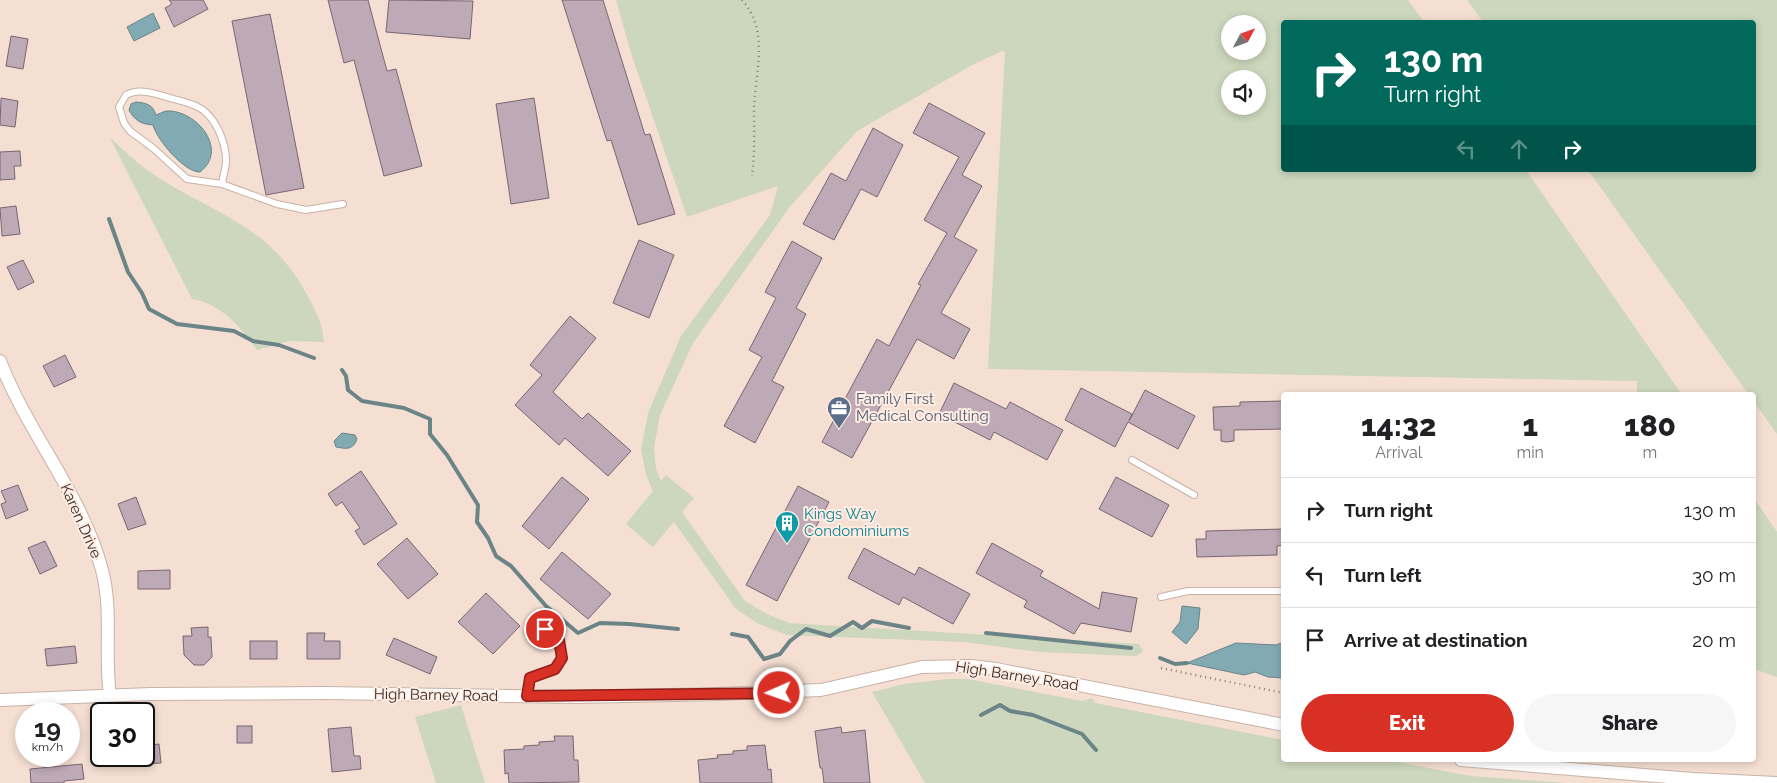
<!DOCTYPE html>
<html lang="en">
<head>
<meta charset="utf-8">
<style>
	body { margin:0; font-family:Raleway,sans-serif; background:#f6f6f6; color:#202124; height:100vh; display:flex; flex-direction:column; font-size:19px; white-space:nowrap }
	* { box-sizing:border-box; margin:0 }
	p { font-size:16px; color:#757577 }
	.icon { flex:none; width:28px; height:28px; fill:none; stroke:currentColor; stroke-width:2; stroke-linecap:round; stroke-linejoin:round }
	.map { position:relative; flex:1; overflow:hidden }
	.panel { position:absolute; left:1281px; top:392px; width:475px; height:370px; display:flex; flex-direction:column; background:#fff; border-radius:5px; box-shadow:0 2px 8px #0003 }
	.panel>* { flex:none }
	.guide { position:absolute; left:1281px; top:20px; width:475px; height:152px; border-radius:5px; box-shadow:0 2px 8px #0003; background:#00695c; color:#fff; overflow:hidden }
	.needle { width:32px; rotate:49deg }
	.tools { position:absolute; left:1221px; top:15px; display:grid; gap:10px }
	.tools a { display:grid; place-items:center; width:45px; height:45px; border-radius:50%; background:#fff; box-shadow:0 2px 8px #0003; font-size:25px }
	.speed { position:absolute; left:15px; top:702px; display:flex; gap:10px; font-size:25px; font-weight:700; text-align:center }
	.speed>* { display:grid; place-content:center; width:65px; height:65px; border-radius:50%; background:#fff; box-shadow:0 2px 8px #0003; line-height:1 }
	.speed small { font-size:12px; font-weight:400 }
	.speed .limit { border:2px solid #111; border-radius:8px; background:#fff; color:#111 }
	.pin { position:absolute; display:grid; place-items:center; width:42px; height:42px; color:#fff; margin:-21px; border:2px solid #fff; border-radius:50%; box-shadow:0 1px 5px #0007 }
	.me { position:absolute; width:55px; margin:-28px; rotate:268deg; stroke-linejoin:round; filter:drop-shadow(0 0 4px #0008) }
	.turn { display:flex; align-items:center; gap:18px; height:105px; padding:0 20px; font-size:22px }
	.turn .icon { width:65px; height:65px; stroke-width:2.5 }
	.turn b { display:block; font-size:35px; line-height:42px }
	.lanes { display:flex; align-items:center; height:48px; padding:0 20px; background:#0003; justify-content:center; gap:25px; direction:ltr }
	.lanes .off { opacity:.35 }
	.eta { display:flex; justify-content:space-evenly; align-items:center; height:85px; text-align:center }
	.eta b { font-size:30px; font-weight:800; line-height:35px }
	.cta { display:flex; gap:10px; margin-top:auto; padding:10px 20px }
	.cta a { flex:1; height:58px; border-radius:30px; background:#d93025; color:#fff; font-size:20px; font-weight:800; line-height:58px; text-align:center }
	.cta a+a { background:#f6f6f6; color:#202124 }
	ul { padding:0; list-style:none }
	li { display:flex; align-items:center; gap:15px; height:65px; padding:0 20px; border-top:1px solid #e0e0e0 }
	li div { flex:1 }
	li b { display:block; font-size:19px }
	li em { font-style:normal }
	.map>svg:first-child { display:block }
	.green { fill:#cdd7bd; fill-rule:evenodd }
	.water { fill:#82aab2; stroke:#6a8488 }
	.lines { fill:none; stroke-linecap:round; stroke-linejoin:round }
	.stream { stroke:#6a8488; stroke-width:4 }
	.building { fill:#bea9b6; stroke:#796672 }
	.service-casing { stroke:#c7b2a6; stroke-width:8 }
	.minor-casing { stroke:#c7b2a6; stroke-width:14 }
	.path { stroke:#8b7c74; stroke-width:2.5; stroke-dasharray:1 4; stroke-linecap:butt }
	.service { stroke:#fff; stroke-width:6 }
	.minor { stroke:#fff; stroke-width:12 }
	.route-casing { stroke:#8d1f18; stroke-width:12 }
	.route { stroke:#d93025; stroke-width:9 }
	.labels { text-anchor:middle; stroke-width:4; stroke-linejoin:round; paint-order:stroke }
	.service-label { font-size:15px; fill:#4e5e75; stroke:#ffede3; text-anchor:start }
	.culture-label { font-size:15px; fill:#0d838f; stroke:#ffede3; text-anchor:start }
	.street-label { font-size:15px; fill:#332a26; stroke:#ffede3 }
</style>
</head>
<body>
<div class="map">
<svg width="1777" height="783" viewBox="0 0 1777 783">
	<rect width="100%" height="100%" fill="#f5dfd2"/>
	<!-- green -->
	<g class="green">
		<path d="M 616,0 L 1408,0 L 1424,22 L 1284,22 L 1284,170 L 1526,170 L 1682,395 L 1637,395 L 1637,381 L 988,369 L 1005,52 L 1002,51 L 974,64 L 857,131 L 789,208 L 693,343 L 660,415 L 654,447 L 656,469 L 661,481 L 666,475 L 694,498 L 682,512 L 745,601 L 767,614 L 789,623 L 1139,644 L 1143,651 L 1136,656 L 1039,652 L 965,642 L 787,635 L 759,624 L 736,609 L 674,522 L 653,547 L 626,524 L 653,491 L 646,475 L 641,450 L 648,413 L 681,336 L 770,215 L 778,186 L 687,217 L 631,53 ZM 1230,24 L 1258,24 L 1258,51 L 1230,51 ZM 1230,79 L 1258,79 L 1258,106 L 1230,106 Z"/>
		<polygon points="1467,0 1777,0 1777,434 1754,402 1754,395 1749,395 1588,170 1754,170 1754,22 1483,22"/>
		<path d="M 110,138 C 123,149 137,163 151,173 C 211,213 268,223 306,293 C 315,309 323,324 324,342 L 290,341 L 257,350 C 240,327 222,304 192,299 Z"/>
		<polygon points="1754,498 1777,532 1777,677 1754,669"/>
		<polygon points="947,679 968,679 1082,701 1092,698 1095,703 1284,740 1284,760 1387,760 1471,776 1567,783 925,783 872,692 904,684"/>
		<polygon points="461,705 485,783 436,783 415,717"/>
	</g>
	<!-- water -->
	<g class="water">
		<polygon points="153,13 160,28 134,41 127,27"/>
		<path d="M 136,102 C 147,103 153,105 156,115 C 159,114 164,111 167,111 C 197,110 229,150 200,172 C 184,172 157,140 153,125 C 141,124 135,121 129,110 L 131,104 Z"/>
		<path d="M 342,433 L 355,435 L 357,439 C 353,450 347,449 336,447 L 334,441 Z"/>
		<polygon points="1182,606 1200,608 1198,629 1186,644 1172,632 1180,622"/>
		<polygon points="1284,642 1284,678 1268,677 1255,672 1244,675 1187,663 1236,643 1276,645"/>
	</g>
	<g class="lines">
		<!-- stream -->
		<g class="stream">
			<polyline points="109,219 128,272 142,293 149,309 177,324 234,331 253,341 279,345 314,358"/>
			<polyline points="342,370 346,376 348,390 362,401 404,408 430,419 430,434 447,455 478,505 477,522 488,538 496,556 511,566 546,606 578,633 600,623 629,624 678,629"/>
			<polyline points="986,633 1131,648"/>
			<polyline points="732,634 748,637 764,659 780,654 790,641 806,629 830,636 853,622 862,628 872,621 909,628"/>
			<polyline points="1160,658 1175,664 1187,663"/>
			<polyline points="981,715 1000,705 1010,711 1033,715 1082,734 1096,750"/>
		</g>
	</g>
	<!-- building -->
	<g class="building">
		<polygon points="169,0 203,0 208,9 174,27 165,8 172,4"/>
		<polygon points="328,0 368,0 387,71 396,69 422,166 384,176 354,60 344,63"/>
		<polygon points="389,0 473,1 470,39 386,32"/>
		<polygon points="562,0 603,0 645,135 650,134 675,214 638,225 611,140 607,141"/>
		<polygon points="270,14 304,188 266,195 232,21"/>
		<polygon points="11,36 28,39 23,69 6,66"/>
		<polygon points="1,98 18,101 15,127 0,125"/>
		<polygon points="534,98 549,198 511,204 496,104"/>
		<polygon points="929,103 985,133 962,175 982,186 954,237 977,250 941,313 970,329 954,359 917,339 852,458 822,442 877,339 889,346 921,285 918,284 947,233 924,220 959,157 913,133"/>
		<polygon points="873,128 903,145 877,197 861,189 834,240 803,224 831,173 846,181"/>
		<polygon points="20,151 21,166 14,166 15,179 0,180 0,152"/>
		<polygon points="16,206 20,234 2,236 0,208"/>
		<polygon points="639,240 674,255 649,318 613,303"/>
		<polygon points="792,241 822,258 796,308 806,314 772,381 784,387 755,443 724,426 762,357 749,350 776,298 765,292"/>
		<polygon points="23,260 34,282 18,290 7,267"/>
		<polygon points="570,316 596,338 553,392 582,419 588,413 631,451 608,476 565,438 559,445 515,405 542,375 530,365"/>
		<polygon points="65,355 76,377 54,387 43,366"/>
		<polygon points="954,383 1006,409 1010,402 1063,430 1047,460 994,432 990,440 939,414"/>
		<polygon points="1081,388 1132,414 1129,421 1145,390 1195,416 1178,449 1128,422 1115,447 1065,420"/>
		<polygon points="1284,401 1284,429 1234,430 1234,441 1226,442 1221,441 1221,430 1214,430 1213,407 1240,406 1240,402"/>
		<polygon points="361,471 397,524 364,545 355,531 360,528 342,502 336,506 328,494"/>
		<polygon points="562,477 589,499 549,549 522,526"/>
		<polygon points="1116,477 1169,505 1152,537 1099,509"/>
		<polygon points="18,485 28,510 6,519 1,504 6,502 1,491"/>
		<polygon points="798,486 829,502 777,601 746,585"/>
		<polygon points="136,497 146,524 128,530 118,504"/>
		<polygon points="1284,529 1284,545 1277,546 1277,555 1197,557 1196,539 1206,539 1206,531"/>
		<polygon points="407,538 438,574 408,599 377,564"/>
		<polygon points="45,541 57,566 40,574 28,548"/>
		<polygon points="992,543 1043,571 1040,576 1099,609 1102,592 1137,598 1131,632 1081,623 1074,634 1024,607 1027,601 976,573"/>
		<polygon points="864,548 915,575 919,567 970,594 953,624 903,597 899,605 848,578"/>
		<polygon points="562,552 611,594 588,619 540,579"/>
		<polygon points="170,570 170,589 138,589 138,571"/>
		<polygon points="486,593 520,626 493,654 458,622"/>
		<polygon points="208,627 208,637 211,637 212,657 204,665 194,665 184,655 183,636 192,636 191,628"/>
		<polygon points="307,633 325,633 324,641 340,641 340,659 307,659"/>
		<polygon points="394,638 437,657 430,674 386,655"/>
		<rect x="250" y="641" width="27" height="18"/>
		<polygon points="75,646 77,663 47,666 45,649"/>
		<rect x="237" y="726" width="15" height="17"/>
		<polygon points="351,727 354,756 360,756 361,769 332,772 328,729"/>
		<polygon points="841,727 842,733 865,730 870,783 824,783 822,768 820,768 815,731"/>
		<polygon points="554,736 573,736 574,760 578,760 579,782 509,783 508,773 505,774 504,750 524,749 524,746 539,745 539,742 555,741"/>
		<polygon points="159,744 161,763 144,764 144,746"/>
		<polygon points="765,745 768,770 771,769 772,783 700,783 698,760 718,758 717,755 733,754 733,751 747,750 747,746"/>
		<polygon points="82,764 84,779 64,781 64,783 31,783 30,769"/>
	</g>
	<g class="lines">
		<!-- service casing -->
		<g class="service-casing">
			<g id="service">
				<path d="M 222,184 C 223,176 226,168 226,161 C 226,142 215,114 196,106 C 187,102 176,100 167,97 C 153,93 139,88 126,95 L 119,107 L 124,123 L 130,131 L 153,148 L 187,179 L 222,184 L 277,204 L 306,210 L 343,204"/>
				<polyline points="1132,460 1194,495"/>
				<polyline points="1161,597 1188,591 1284,591"/>
				<polyline points="527,696 530,678 555,669 562,658 559,640 545,629 535,627"/>
			</g>
		</g>
		<!-- minor casing -->
		<g class="minor-casing">
			<g id="minor">
				<path d="M 0,361 C 28,434 82,494 102,570 C 113,611 104,654 110,695"/>
				<polyline points="0,700 151,694 326,693 577,697 719,694 821,690 922,667 971,666 996,669 1284,725"/>
				<polyline points="1461,760 1693,779 1777,783"/>
			</g>
		</g>
		<!-- path -->
		<g class="path">
			<path d="M 742,0 C 769,29 756,71 754,107 C 754,130 755,153 752,176"/>
			<polyline points="1161,668 1284,693"/>
		</g>
		<!-- service -->
		<use href="#service" class="service"/>
		<!-- minor -->
		<use href="#minor" class="minor"/>
	</g>
	<g class="lines">
		<!-- route casing -->
		<g class="route-casing">
			<polyline id="route" points="545,629 559,640 562,658 555,669 530,678 527,696 779,693"/>
		</g>
		<!-- route -->
		<use href="#route" class="route"/>
	</g>
	<!-- icons -->
	<defs>
		<g id="office-pin" transform="scale(1.25)"><path d="M0 17L-7.5 6A9.5 9.5 0 1 1 7.5 6Z" fill="#5c6f8a" stroke="#ffede3"/><path d="M-6-3h4V-5.5h4V-3h4V5H-6ZM-1-4.5V-3h2v-1.5ZM-6 0V1H6V0Z" fill="#fff"/></g>
		<g id="building-pin" transform="scale(1.25)"><path d="M0 17L-7.5 6A9.5 9.5 0 1 1 7.5 6Z" fill="#0f9aa8" stroke="#ffede3"/><path d="M-4-6H4V6H1V3H-1V6H-4ZM-2.5-4.3h1.7v1.8h-1.7ZM.8-4.3h1.7v1.8H.8ZM-2.5-1h1.7V.8h-1.7ZM.8-1h1.7V.8H.8Z" fill="#fff"/></g>
	</defs>
	<g fill-rule="evenodd">
		<use href="#office-pin" x="839" y="408"/>
		<use href="#building-pin" x="787" y="523"/>
	</g>
	<g class="labels">
		<!-- service labels -->
		<g class="service-label">
			<text x="856" y="404">Family First<tspan x="856" dy="17">Medical Consulting</tspan></text>
		</g>
		<!-- culture labels -->
		<g class="culture-label">
			<text x="804" y="519">Kings Way<tspan x="804" dy="17">Condominiums</tspan></text>
		</g>
		<!-- street labels -->
		<g class="street-label">
			<text transform="translate(81 521) rotate(66)" y="5">Karen Drive</text>
			<text transform="translate(1017 676) rotate(9)" y="5">High Barney Road</text>
			<text transform="translate(436 695) rotate(1)" y="5">High Barney Road</text>
		</g>
	</g>
</svg>
<div class="tools">
<a><svg class="needle" viewBox="-14 -14 28 28"><path d="M0-13l5 13h-10z" fill="#e53935"/><path d="M0 13l5-13h-10z" fill="#757577"/></svg></a>
<a><svg class="icon" aria-label="sound" viewBox="0 0 24 24"><path d="M4 9h4l5-4v14l-5-4H4zM17 9q2 3 0 6"/></svg></a>
</div>
<div class="speed"><div>19<small>km/h</small></div><div class="limit">30</div></div>
<div class="pin" style="left:545px;top:629px;background:#d93025"><svg class="icon" aria-label="arrive" viewBox="0 0 24 24"><path d="M6 21V4h12l-3 4 3 4H6"/></svg></div>
<svg class="me" style="left:779px;top:693px" viewBox="-20 -20 40 40"><circle r="17" fill="#d93025" stroke="#fff" stroke-width="3"/><path d="M0-11L8 9 0 5-8 9z" fill="#fff"/></svg>
<div class="guide">
<div class="turn"><svg class="icon" aria-label="right" viewBox="0 0 24 24"><path d="M7 20v-9h11M14 6l5 5-5 5"/></svg><div><b>130 m</b>Turn right</div></div>
<div class="lanes"><svg class="icon off" aria-label="left" viewBox="0 0 24 24"><path d="M17 20v-9H6M10 6l-5 5 5 5"/></svg><svg class="icon off" aria-label="ahead" viewBox="0 0 24 24"><path d="M12 20V5M6 11l6-6 6 6"/></svg><svg class="icon" aria-label="right" viewBox="0 0 24 24"><path d="M7 20v-9h11M14 6l5 5-5 5"/></svg></div>
</div>
<section class="panel">
<div class="eta">
<div><b>14:32</b><p>Arrival</p></div>
<div><b>1</b><p>min</p></div>
<div><b>180</b><p>m</p></div>
</div>
<ul>
<li><svg class="icon" aria-label="right" viewBox="0 0 24 24"><path d="M7 20v-9h11M14 6l5 5-5 5"/></svg><div><b>Turn right</b></div><em>130 m</em></li>
<li><svg class="icon" aria-label="left" viewBox="0 0 24 24"><path d="M17 20v-9H6M10 6l-5 5 5 5"/></svg><div><b>Turn left</b></div><em>30 m</em></li>
<li><svg class="icon" aria-label="arrive" viewBox="0 0 24 24"><path d="M6 21V4h12l-3 4 3 4H6"/></svg><div><b>Arrive at destination</b></div><em>20 m</em></li>
</ul>
<div class="cta"><a>Exit</a><a>Share</a></div>
</section>
</div>
</body>
</html>
